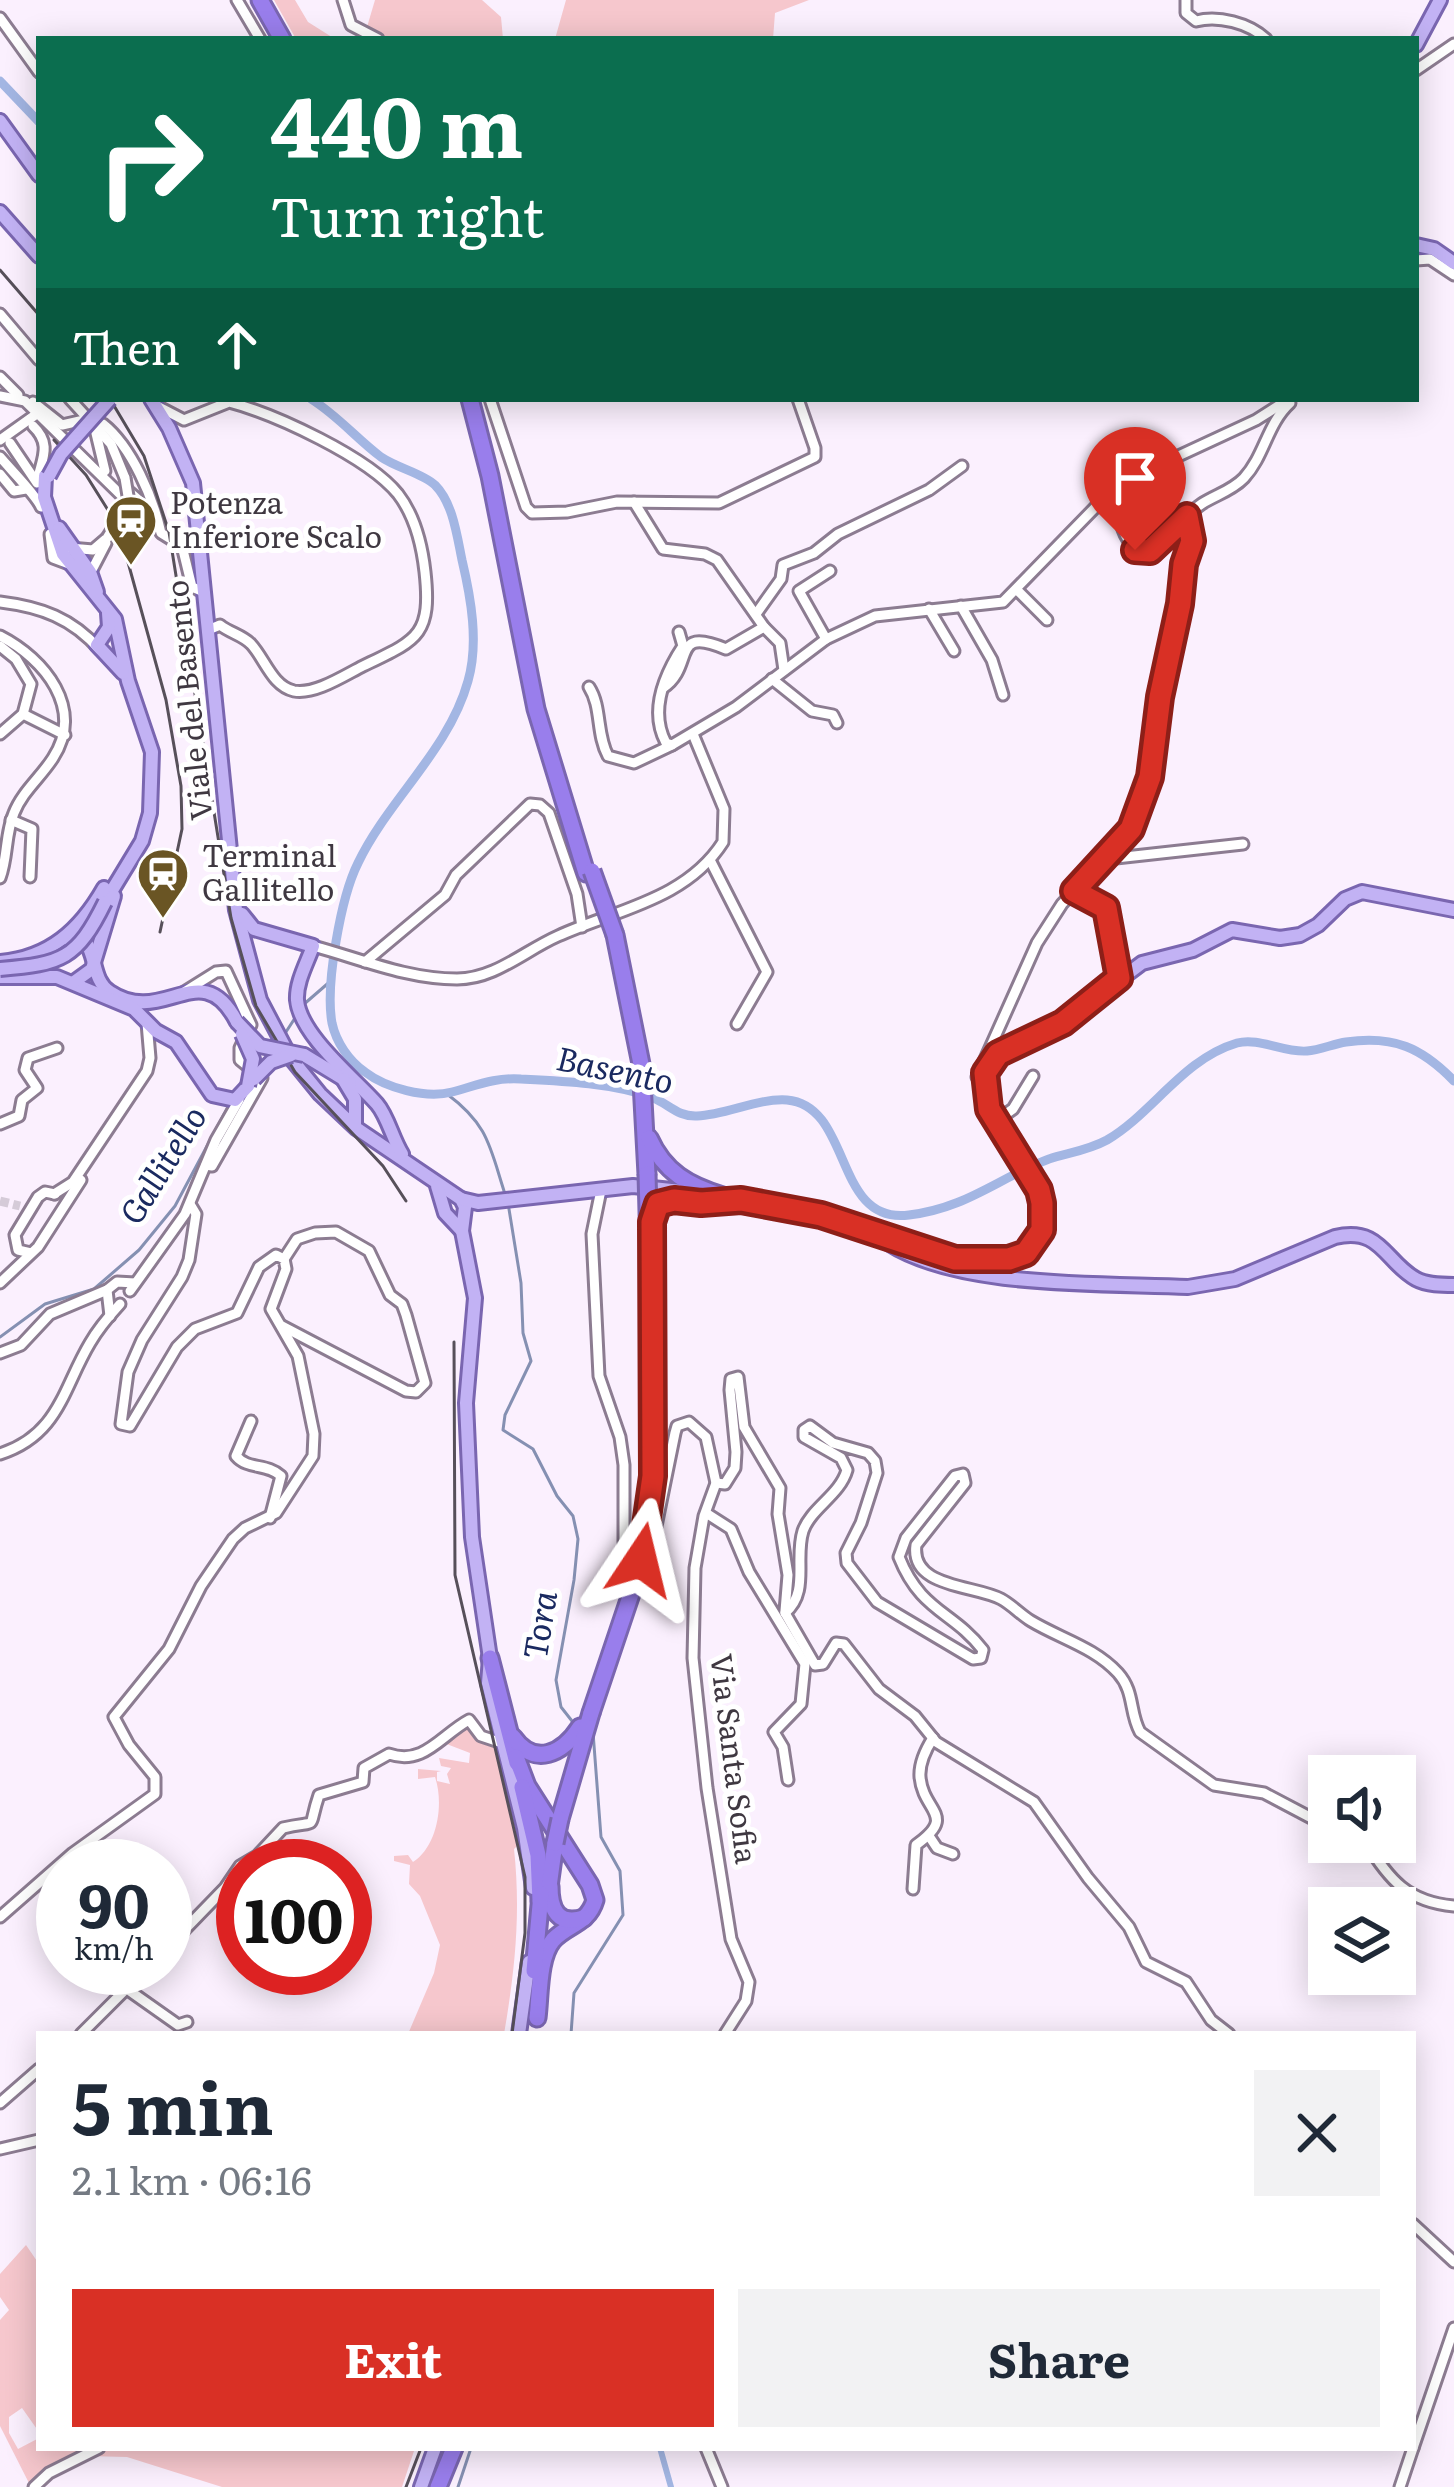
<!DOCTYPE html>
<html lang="en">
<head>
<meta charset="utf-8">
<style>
	body { margin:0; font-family:Literata,serif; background:#f2f2f3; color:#1f2937; height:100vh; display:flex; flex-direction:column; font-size:45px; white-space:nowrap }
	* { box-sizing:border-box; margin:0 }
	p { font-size:39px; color:#747a83 }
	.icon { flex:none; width:66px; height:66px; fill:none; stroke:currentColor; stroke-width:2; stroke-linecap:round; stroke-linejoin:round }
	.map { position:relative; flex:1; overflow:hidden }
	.panel { position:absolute; left:36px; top:2031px; width:1380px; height:420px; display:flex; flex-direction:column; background:#fff; border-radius:0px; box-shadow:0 6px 30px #0003 }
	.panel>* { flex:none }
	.hud { position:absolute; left:36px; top:36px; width:1383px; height:366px; border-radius:0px; box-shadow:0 6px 30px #0003; background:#0b6e4f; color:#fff; overflow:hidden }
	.fabs { position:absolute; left:1308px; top:1755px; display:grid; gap:24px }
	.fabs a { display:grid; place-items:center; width:108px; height:108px; border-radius:0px; background:#fff; box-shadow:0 6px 30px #0003; font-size:60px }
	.speed { position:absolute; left:36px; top:1839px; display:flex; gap:24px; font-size:60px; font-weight:700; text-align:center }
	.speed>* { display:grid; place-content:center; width:156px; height:156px; border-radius:50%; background:#fff; box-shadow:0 6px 30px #0003; line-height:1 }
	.speed small { font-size:30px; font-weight:400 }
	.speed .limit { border:18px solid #d22; background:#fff; color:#111 }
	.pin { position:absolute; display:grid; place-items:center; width:102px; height:102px; color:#fff; margin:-123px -51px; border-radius:50% 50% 50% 0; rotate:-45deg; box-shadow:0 0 12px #0007 }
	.pin .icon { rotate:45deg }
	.me { position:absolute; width:132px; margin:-66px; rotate:10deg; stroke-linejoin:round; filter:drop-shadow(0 0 9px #0008) }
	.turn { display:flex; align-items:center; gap:42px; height:252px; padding:0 36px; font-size:54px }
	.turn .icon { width:156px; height:156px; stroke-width:2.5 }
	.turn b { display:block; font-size:84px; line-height:102px }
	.then { display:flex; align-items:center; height:114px; padding:0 36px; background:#0003; gap:24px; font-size:45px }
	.round { display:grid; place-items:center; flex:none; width:126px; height:126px; border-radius:0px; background:#f2f2f3 }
	.summary { display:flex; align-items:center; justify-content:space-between; height:204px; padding:0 36px }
	h1 { font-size:72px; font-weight:700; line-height:90px }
	.button { display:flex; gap:24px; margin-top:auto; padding:24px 36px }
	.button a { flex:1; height:138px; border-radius:0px; background:#d93025; color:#fff; font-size:48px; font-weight:700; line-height:138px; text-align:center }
	.button a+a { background:#f2f2f3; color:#1f2937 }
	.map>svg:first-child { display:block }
	.green { fill:#f6c7cd }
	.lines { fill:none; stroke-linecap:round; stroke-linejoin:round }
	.stream { stroke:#8590b2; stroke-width:3 }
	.canal { stroke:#a3b6e3; stroke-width:6 }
	.river { stroke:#a3b6e3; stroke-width:9 }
	.minor-tunnel { stroke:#d5cbd8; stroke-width:9; stroke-dasharray:9 4.5; stroke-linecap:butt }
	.minor-casing { stroke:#8c7c91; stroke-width:15 }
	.major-casing { stroke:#7a66b0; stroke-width:18 }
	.highway-casing { stroke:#7a66b0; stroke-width:21 }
	.minor { stroke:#fff; stroke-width:9 }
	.major { stroke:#c2b2f4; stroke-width:12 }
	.highway { stroke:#997eec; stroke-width:15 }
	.rail { stroke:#57505a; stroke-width:3 }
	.minor-bridge-casing { stroke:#8c7c91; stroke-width:15; stroke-linecap:butt }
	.major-bridge-casing { stroke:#7a66b0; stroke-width:18; stroke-linecap:butt }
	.highway-bridge-casing { stroke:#7a66b0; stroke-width:21; stroke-linecap:butt }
	.minor-bridge { stroke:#fff; stroke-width:9 }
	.major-bridge { stroke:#c2b2f4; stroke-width:12 }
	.highway-bridge { stroke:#997eec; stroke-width:15 }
	.route-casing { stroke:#8d1f18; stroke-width:30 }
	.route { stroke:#d93025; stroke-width:21 }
	.labels { text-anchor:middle; stroke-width:10; stroke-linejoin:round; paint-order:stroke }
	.poi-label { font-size:30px; fill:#3f3841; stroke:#fff; text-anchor:start }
	.street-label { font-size:30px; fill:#3f3841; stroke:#fff }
	.water-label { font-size:33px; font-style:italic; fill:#1a2a60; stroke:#fff }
</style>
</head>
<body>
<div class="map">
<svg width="1454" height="2487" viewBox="0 0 1454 2487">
	<rect width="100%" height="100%" fill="#fbf0fe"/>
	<!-- green -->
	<g class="green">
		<polygon points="274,0 295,0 308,22 335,39 296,39"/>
		<polygon points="375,0 482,0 501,17 503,39 386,39 367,27"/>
		<polygon points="566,0 809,0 775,13 773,39 555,39"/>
		<path d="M 469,1720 L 476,1734 L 492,1739 L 519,1844 L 514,1849 C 521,1913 515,1971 504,2034 L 408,2034 L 434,1973 L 440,1945 L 420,1896 L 409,1884 L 410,1865 L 394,1861 L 394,1856 L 408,1855 L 413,1862 C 438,1846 444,1803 435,1777 L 418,1779 L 418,1769 L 441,1771 L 437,1772 L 437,1781 L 450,1784 L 447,1774 L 451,1768 L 441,1766 L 439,1758 L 469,1763 L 470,1753 L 444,1743 Z"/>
		<polygon points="26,2245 39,2264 39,2432 22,2408 9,2417 9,2433 18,2449 39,2438 39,2448 95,2448 31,2487 0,2426 0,2320 9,2310 0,2297 0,2274"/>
		<polygon points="99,2448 415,2448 402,2487 222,2487 127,2457 86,2456"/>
	</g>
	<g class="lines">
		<!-- stream -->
		<g class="stream">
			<polyline points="303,1005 333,979"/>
			<polyline points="284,1035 295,1018"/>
			<path d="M 447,1094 C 489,1125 490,1148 505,1194"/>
			<polyline points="508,1203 521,1283 523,1333 531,1361 505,1415 503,1430 533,1449 557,1496 573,1516 578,1539 574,1580 556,1680 561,1707 572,1721 577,1722"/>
			<polyline points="0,1337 45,1304 94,1289 139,1250 175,1206 230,1103"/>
			<polyline points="571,2034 574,1993 623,1915 620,1871 601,1837 593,1732"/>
			<polyline points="458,2487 471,2448"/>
		</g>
		<!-- canal -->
		<polyline class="canal" points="660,2448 671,2487"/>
		<!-- river -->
		<g class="river">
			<polyline points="0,81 39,122"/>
			<path d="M 311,399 C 337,415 357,439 381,457 C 397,468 422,473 435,485 C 453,503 457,536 462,560 C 471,598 479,643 468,681 C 449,750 388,800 358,863 C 341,897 325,985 332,1023 C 336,1042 349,1061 365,1072 C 386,1088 426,1099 452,1092 C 475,1086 495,1077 521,1079 C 562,1081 612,1083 651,1097 C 668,1103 677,1117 697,1116 C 727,1115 757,1098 787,1100 C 853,1106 833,1225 909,1215 C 967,1208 998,1178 1049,1159 C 1068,1153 1089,1150 1107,1140 C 1153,1113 1183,1059 1237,1043 C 1259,1037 1284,1053 1307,1051 C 1320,1050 1333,1044 1346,1042 C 1394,1035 1422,1048 1454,1081"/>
		</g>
		<!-- minor-tunnel -->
		<polyline class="minor-tunnel" points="0,1201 20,1206"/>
		<!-- minor casing -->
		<g class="minor-casing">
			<g id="minor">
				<polyline points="237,0 260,39"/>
				<polyline points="343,0 351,25 378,39"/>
				<path d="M 1186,0 L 1186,13 L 1196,21 C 1218,15 1249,23 1266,39"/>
				<polyline points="0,18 39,72"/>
				<polyline points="1416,70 1454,44"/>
				<polyline points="1416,260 1430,259 1454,275"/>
				<polyline points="0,314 39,360"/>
				<polyline points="0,377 18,395"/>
				<polyline points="0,396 25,401 126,500"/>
				<polyline points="70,399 111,444 125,478"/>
				<polyline points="490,399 526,507 532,513 567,512 617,502 719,503 815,457 815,448 798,399"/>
				<polyline points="33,402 62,425 84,420"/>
				<path d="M 157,406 L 184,420 L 229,402 C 275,414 368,457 398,494 C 415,516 422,545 425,572 C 432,636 417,640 363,666 C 345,675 315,695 294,691 C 272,686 265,659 251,644 C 242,635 230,633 220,625 L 208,630"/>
				<path d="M 94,425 L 103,424 C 132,447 153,498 161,533 L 182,546 L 192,587 L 204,592"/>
				<polyline points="94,425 105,471"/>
				<path d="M 33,426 C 53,445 41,460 37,482"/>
				<polyline points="0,440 38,413"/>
				<polyline points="10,443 37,483"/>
				<path d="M 0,457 C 10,469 37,496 41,507"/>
				<polyline points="0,474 14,491 26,489"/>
				<polyline points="127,490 155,514"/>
				<path d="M 1112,492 C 1122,516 1119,550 1150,551 L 1188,516"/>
				<polyline points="634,502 663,549 705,554 717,560 764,627 780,643 784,670"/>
				<polyline points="50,534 53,558 69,564"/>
				<polyline points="70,548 93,550 107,538"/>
				<polyline points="86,573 93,568 106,543"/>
				<polyline points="1018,591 1047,620"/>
				<path d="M 0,602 C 41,607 72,618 100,650"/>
				<polyline points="961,606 992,660 1003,695"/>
				<polyline points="929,609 954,651"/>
				<polyline points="756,614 781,579 783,565 814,553 838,534 929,490 962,466"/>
				<path d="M 679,632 L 683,646 C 664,675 649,711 666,743 L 672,745 L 736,707 L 826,639 L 875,616 L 1003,602 L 1118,484 L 1256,420 L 1289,399"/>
				<path d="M 0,636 C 45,659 85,709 53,758 C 41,777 22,792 14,813 C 5,834 8,857 0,878"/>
				<polyline points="826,639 799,591 830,571"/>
				<polyline points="0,646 16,659 31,684 23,714 0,734"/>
				<polyline points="772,679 812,711 833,715 837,723"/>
				<path d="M 589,687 C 602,707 596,734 608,756 L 634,763 L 672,745"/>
				<path d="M 663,688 C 696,666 669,625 726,649 L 764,627"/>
				<polyline points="23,714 65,735"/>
				<polyline points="11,820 32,829 30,877"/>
				<polyline points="1109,852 1116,858 1243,844"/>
				<polyline points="710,860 767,972 737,1024"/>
				<polyline points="1074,891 1106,908 1119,978"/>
				<path d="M 313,946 C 361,959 407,979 457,979 C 495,979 524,951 558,936 C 615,910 686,900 723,842 L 724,809 L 693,734"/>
				<polyline points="365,962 445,895 456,875 530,804 540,805 549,813 577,894 582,927"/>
				<polyline points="184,992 216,972 226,971 251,1025 240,1048 240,1060 262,1078 212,1166 206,1165"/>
				<path d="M 977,1077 L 1037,943 L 1062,904 L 1131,829 L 1150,777 L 1184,564 L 1192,541 L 1188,516 C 1203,497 1228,495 1244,478 C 1265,455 1267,424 1290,403"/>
				<polyline points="996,1121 1013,1109 1033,1076"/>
				<polyline points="0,1124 19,1116 22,1100 37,1088 25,1070 28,1058 57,1048"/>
				<polyline points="601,1190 592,1234 599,1376 620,1437 624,1465 624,1557"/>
				<polyline points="54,1194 73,1182 147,1071 150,1058 147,1023"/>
				<polyline points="31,1253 18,1250 15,1235 38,1197 45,1192 55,1194"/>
				<polyline points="0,1283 38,1247 81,1180"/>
				<polyline points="130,1291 185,1214 216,1140 239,1100"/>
				<polyline points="110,1316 107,1290 117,1282 135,1283"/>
				<polyline points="282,1326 406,1391 416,1392 425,1383 406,1315 402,1304 390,1295 369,1251 336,1232 315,1233 297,1239 284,1259"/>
				<polyline points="0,1353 21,1345 50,1314 107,1290"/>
				<path d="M 251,1421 L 236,1456 C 248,1470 267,1463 281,1476 L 270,1518"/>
				<path d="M 0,1454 C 59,1435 63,1388 90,1343 C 98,1329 109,1316 120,1304"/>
				<polyline points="716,1483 725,1484 735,1468 736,1452 730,1390 731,1379 738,1377 744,1427 780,1488 778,1514 788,1575 785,1611"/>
				<polyline points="706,1513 731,1529 749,1572 805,1664 801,1704 774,1732 783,1747 788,1780"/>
				<polyline points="649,1547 653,1541 675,1433 677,1426 689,1422 706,1437 716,1483 704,1516 695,1568 693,1658 707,1788 731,1939 749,1982 746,2001 725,2034"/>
				<path d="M 785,1613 C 810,1592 794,1559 803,1531 C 811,1508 840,1495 847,1470 L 841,1458 L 804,1437 L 804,1430 L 810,1426 L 833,1443 L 868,1453 L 875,1461 L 877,1473 L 861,1523 L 846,1553 L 847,1563 L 877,1602 L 973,1659 L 981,1658 L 983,1650 C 953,1611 921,1612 899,1557 L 906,1538 L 955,1476 L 963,1474 L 965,1483 L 916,1545 C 910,1588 975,1585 1001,1599 C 1012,1605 1021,1615 1031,1621 C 1061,1639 1094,1647 1118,1673 C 1135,1692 1129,1712 1140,1732 L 1214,1785 L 1264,1793 L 1319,1822 L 1329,1820"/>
				<polyline points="785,1613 815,1665 823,1664 836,1643 844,1644 879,1689 915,1716 936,1742 1034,1802 1088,1878 1129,1927 1146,1962 1186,1982 1211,2020 1229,2034"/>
				<polyline points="929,1836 937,1848 953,1854"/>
				<path d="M 1366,1842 C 1389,1880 1408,1902 1454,1906"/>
				<path d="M 913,1889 L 916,1845 C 958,1815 923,1812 920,1777 C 919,1763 926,1749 933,1738"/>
				<polyline points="0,1917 73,1853 155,1794 155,1777 129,1745 114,1717 169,1649 201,1586 233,1539 245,1528 276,1513 313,1456 314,1434 298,1356 271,1309 286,1269 284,1259 276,1255 259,1267 237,1313 195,1329 177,1347 130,1426 121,1424 128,1372 142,1340 182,1277 189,1260 196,1214 190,1204"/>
				<path d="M 165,1950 L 225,1888 L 240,1866 L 257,1856 L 283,1828 C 322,1819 306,1833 319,1795 L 363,1782 L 364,1768 L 389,1754 C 424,1766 441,1735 469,1720 L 481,1736 L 502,1743"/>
				<polyline points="127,1989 178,2025 187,2022"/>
				<polyline points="81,2034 147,1968"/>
				<polyline points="0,2103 39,2069"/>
				<polyline points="0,2149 39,2140"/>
				<polyline points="1413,2224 1454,2262"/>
				<polyline points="706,2448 722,2487"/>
				<polyline points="1413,2448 1454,2328"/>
				<polyline points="34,2487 49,2473 99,2448"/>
				<polyline points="1400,2487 1413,2448"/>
			</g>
		</g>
		<!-- major casing -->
		<g class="major-casing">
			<g id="major">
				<polyline points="1416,45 1440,0"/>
				<polyline points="0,121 39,175"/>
				<polyline points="0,212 39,256"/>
				<polyline points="1416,245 1434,249 1454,263"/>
				<polyline points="151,399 169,428 193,483 236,910 260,1000 290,1057 320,1094 356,1128 461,1199 465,1207 462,1231 475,1298 466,1403 472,1537 490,1658 488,1683 524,1828 533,1888"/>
				<polyline points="45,476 44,497 63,554 115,619 128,681 152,752 150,813 142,841 105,902"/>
				<polyline points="59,528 90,572 97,592"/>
				<polyline points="108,613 109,627 97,645 123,673"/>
				<path d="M 242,914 L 254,929 L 313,946 C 307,963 296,982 297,1000 C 300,1035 354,1078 377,1104 C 388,1117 392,1138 402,1154"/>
				<path d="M 64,938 L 85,941 C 97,957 92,980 110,992 C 164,1028 201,953 237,1022"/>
				<path d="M 0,962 C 49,958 80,930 104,888"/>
				<polyline points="0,977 57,977 134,1009 156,1031 176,1042 212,1095 235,1100 248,1086"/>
				<polyline points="74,982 92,969 114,896"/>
				<polyline points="304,1055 350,1083"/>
				<polyline points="343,1079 355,1099 355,1126"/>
				<polyline points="437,1186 445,1213 461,1230"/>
				<polyline points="461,1199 478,1203 633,1186 700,1193"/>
				<polyline points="732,1199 847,1221 955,1259 1008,1259 1026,1253 1042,1230 1042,1203 986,1102 985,1073 997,1054 1062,1023 1142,963 1193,950 1232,930 1280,938 1300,935 1318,925 1345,899 1362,892 1454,910"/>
				<path d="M 888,1243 C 958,1289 1105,1283 1188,1287 L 1235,1279 L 1335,1237 C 1381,1226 1385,1262 1416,1279 C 1427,1285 1442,1285 1454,1285"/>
				<polyline points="519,2034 529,1962"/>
				<polyline points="421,2487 435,2448"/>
			</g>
		</g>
		<!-- highway casing -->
		<g class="highway-casing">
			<g id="highway">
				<polyline points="260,0 282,39"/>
				<polyline points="470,399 490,476 536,709 586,873"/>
				<polyline points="615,935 641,1064 647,1174"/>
				<path d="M 649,1138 C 664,1172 689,1186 723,1196"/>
				<polyline points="652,1228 653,1215 661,1202 741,1200"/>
				<polyline points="490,1658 517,1763"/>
				<path d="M 513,1737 C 535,1768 563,1753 580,1727"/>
				<path d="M 516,1757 L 527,1786 L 590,1885 L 595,1900 C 588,1924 568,1924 553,1940 C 538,1958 540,1995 537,2018"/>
				<polyline points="522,1787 538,1855 540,1901"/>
				<polyline points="560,1819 591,1713"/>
				<path d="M 550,1886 C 550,1910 558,1926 584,1918"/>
				<polyline points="548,1894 555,1843"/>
				<polyline points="534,1971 541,1894"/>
				<polyline points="438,2487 454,2448"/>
			</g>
		</g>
		<!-- minor -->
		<use href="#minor" class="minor"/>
		<!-- major -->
		<use href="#major" class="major"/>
		<!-- highway -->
		<use href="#highway" class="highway"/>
		<!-- rail -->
		<g class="rail">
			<polyline points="0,270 39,315"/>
			<polyline points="110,399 144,456 169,532 231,918 256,1006 295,1072 383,1166 406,1201"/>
			<polyline points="54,440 86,475 118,526 166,700 181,786 182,829 160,932"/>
			<polyline points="454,1342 455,1575 525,1877 525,1933 512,2034"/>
			<polyline points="406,2487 421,2448"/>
		</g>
		<!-- minor-bridge casing -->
		<g class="minor-bridge-casing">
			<polyline id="minor-bridge" points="107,538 129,502 125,478"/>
		</g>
		<!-- major-bridge casing -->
		<g class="major-bridge-casing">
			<g id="major-bridge">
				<polyline points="49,476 61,454 110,399"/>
				<path d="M 0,969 C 62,964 77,959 105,902"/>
				<polyline points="237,1022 260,1046 304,1055"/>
				<polyline points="242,1034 253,1059 248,1086"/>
				<polyline points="254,1079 271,1062 291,1055"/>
			</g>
		</g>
		<!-- highway-bridge casing -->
		<g class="highway-bridge-casing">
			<g id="highway-bridge">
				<polyline points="592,871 615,935"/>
				<polyline points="591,1713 634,1585 651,1501 654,1434 647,1174"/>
				<polyline points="555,1843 560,1819"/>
			</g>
		</g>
		<!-- minor-bridge -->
		<use href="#minor-bridge" class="minor-bridge"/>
		<!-- major-bridge -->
		<use href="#major-bridge" class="major-bridge"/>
		<!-- highway-bridge -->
		<use href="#highway-bridge" class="highway-bridge"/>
	</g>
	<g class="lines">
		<!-- route casing -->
		<g class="route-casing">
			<polyline id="route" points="641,1560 653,1476 652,1222 658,1204 674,1200 701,1203 741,1200 821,1215 955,1259 1009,1259 1026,1253 1042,1230 1042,1203 1039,1190 989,1109 985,1073 998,1054 1063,1023 1119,978 1106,908 1074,891 1131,829 1150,777 1160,697 1180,604 1184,564 1192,541 1187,516 1150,551 1135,550"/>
		</g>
		<!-- route -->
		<use href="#route" class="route"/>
	</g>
	<!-- icons -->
	<defs>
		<g id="station-pin" transform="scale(2.7)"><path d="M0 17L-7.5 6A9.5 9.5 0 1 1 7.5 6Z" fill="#6a5524" stroke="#fff"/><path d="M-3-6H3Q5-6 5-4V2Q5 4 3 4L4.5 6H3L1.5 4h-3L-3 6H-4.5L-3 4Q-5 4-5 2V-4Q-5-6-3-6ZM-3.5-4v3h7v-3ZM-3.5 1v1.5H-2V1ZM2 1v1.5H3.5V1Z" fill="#fff"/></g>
	</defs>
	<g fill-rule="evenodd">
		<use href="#station-pin" x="131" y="521"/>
		<use href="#station-pin" x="163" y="874"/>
	</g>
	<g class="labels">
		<!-- poi labels -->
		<g class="poi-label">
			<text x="170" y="514">Potenza<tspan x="170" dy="34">Inferiore Scalo</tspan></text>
			<text x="202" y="867">Terminal<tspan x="202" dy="34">Gallitello</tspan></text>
		</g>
		<!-- street labels -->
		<g class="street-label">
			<text transform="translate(190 700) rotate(-96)" y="10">Viale del Basento</text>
			<text transform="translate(733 1759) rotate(83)" y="10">Via Santa Sofia</text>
		</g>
		<!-- water labels -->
		<g class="water-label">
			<text transform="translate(615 1070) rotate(12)" y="12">Basento</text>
			<text transform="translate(163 1165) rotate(-58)" y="12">Gallitello</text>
			<text transform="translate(540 1625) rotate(-81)" y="12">Tora</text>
		</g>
	</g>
</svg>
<div class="fabs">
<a><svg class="icon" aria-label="sound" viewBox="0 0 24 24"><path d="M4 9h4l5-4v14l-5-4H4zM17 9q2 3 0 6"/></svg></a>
<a><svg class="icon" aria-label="layers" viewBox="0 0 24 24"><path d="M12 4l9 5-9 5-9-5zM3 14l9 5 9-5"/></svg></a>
</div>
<div class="speed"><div>90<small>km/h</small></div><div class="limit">100</div></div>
<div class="pin" style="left:1135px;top:550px;background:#d93025"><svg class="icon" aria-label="arrive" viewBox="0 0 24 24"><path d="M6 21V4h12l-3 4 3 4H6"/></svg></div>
<svg class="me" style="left:641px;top:1560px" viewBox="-20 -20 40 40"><path d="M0-17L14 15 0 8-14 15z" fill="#d93025" stroke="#fff" stroke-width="4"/></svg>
<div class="hud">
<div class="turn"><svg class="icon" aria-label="right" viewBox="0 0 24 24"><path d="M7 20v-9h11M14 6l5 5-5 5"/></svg><div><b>440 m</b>Turn right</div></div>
<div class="then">Then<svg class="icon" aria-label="ahead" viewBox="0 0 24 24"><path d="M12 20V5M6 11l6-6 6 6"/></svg></div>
</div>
<section class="panel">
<div class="summary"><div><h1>5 min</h1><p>2.1 km · 06:16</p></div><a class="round"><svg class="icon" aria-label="close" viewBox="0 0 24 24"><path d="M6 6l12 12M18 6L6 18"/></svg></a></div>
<div class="button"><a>Exit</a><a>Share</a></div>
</section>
</div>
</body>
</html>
